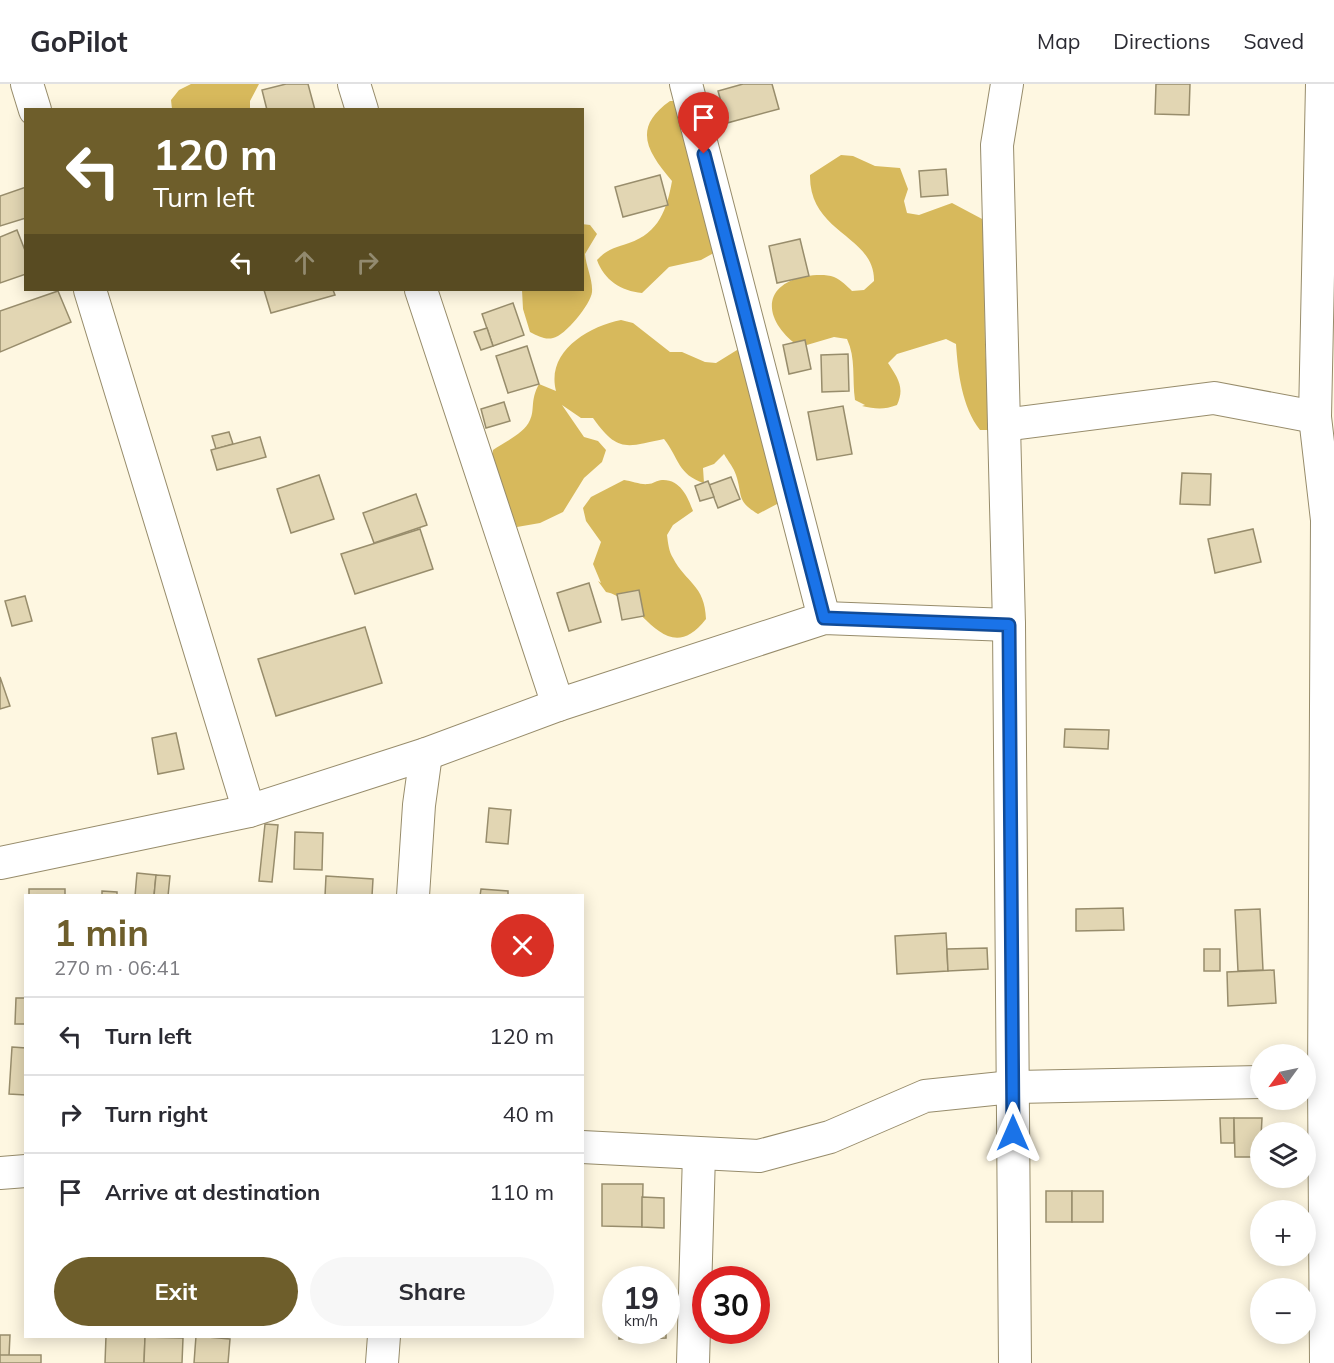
<!DOCTYPE html>
<html lang="en">
<head>
<meta charset="utf-8">
<style>
	body { margin:0; font-family:Mulish,sans-serif; background:#f7f7f7; color:#2b2b33; height:100vh; display:flex; flex-direction:column; font-size:22px; white-space:nowrap }
	* { box-sizing:border-box; margin:0 }
	p { font-size:20px; color:#7c7c81 }
	.icon { flex:none; width:33px; height:33px; fill:none; stroke:currentColor; stroke-width:2; stroke-linecap:round; stroke-linejoin:round }
	.map { position:relative; flex:1; overflow:hidden }
	.details { position:absolute; left:24px; top:810px; width:560px; height:444px; display:flex; flex-direction:column; background:#fff; border-radius:0px; box-shadow:0 3px 15px #0003 }
	.details>* { flex:none }
	.guide { position:absolute; left:24px; top:24px; width:560px; height:183px; border-radius:0px; box-shadow:0 3px 15px #0003; background:#6e5e2b; color:#fff; overflow:hidden }
	.needle { width:39px; rotate:237deg }
	.tools { position:absolute; left:1250px; top:960px; display:grid; gap:12px }
	.tools a { display:grid; place-items:center; width:66px; height:66px; border-radius:50%; background:#fff; box-shadow:0 3px 15px #0003; font-size:30px }
	.speed { position:absolute; left:602px; top:1182px; display:flex; gap:12px; font-size:30px; font-weight:700; text-align:center }
	.speed>* { display:grid; place-content:center; width:78px; height:78px; border-radius:50%; background:#fff; box-shadow:0 3px 15px #0003; line-height:1 }
	.speed small { font-size:15px; font-weight:400 }
	.speed .limit { border:9px solid #d22; background:#fff; color:#111 }
	.pin { position:absolute; display:grid; place-items:center; width:51px; height:51px; color:#fff; margin:-62px -26px; border-radius:50% 50% 50% 0; rotate:-45deg; box-shadow:0 0 6px #0007 }
	.pin .icon { rotate:45deg }
	.me { position:absolute; width:66px; margin:-33px; rotate:0deg; stroke-linejoin:round; filter:drop-shadow(0 0 4px #0008) }
	.turn { display:flex; align-items:center; gap:21px; height:126px; padding:0 30px; font-size:27px }
	.turn .icon { width:78px; height:78px; stroke-width:2.5 }
	.turn b { display:block; font-size:42px; line-height:51px }
	.lanes { display:flex; align-items:center; height:57px; padding:0 30px; background:#0003; justify-content:center; gap:30px; direction:ltr }
	.lanes .off { opacity:.35 }
	.round { display:grid; place-items:center; flex:none; width:63px; height:63px; border-radius:32px; background:#f7f7f7 }
	.overview { display:flex; align-items:center; justify-content:space-between; height:102px; padding:0 30px }
	h1 { font-size:36px; font-weight:700; line-height:45px; color:#6e5e2b }
	.cta { display:flex; gap:12px; margin-top:auto; padding:12px 30px }
	.cta a { flex:1; height:69px; border-radius:36px; background:#6e5e2b; color:#fff; font-size:24px; font-weight:700; line-height:69px; text-align:center }
	.cta a+a { background:#f7f7f7; color:#2b2b33 }
	ul { padding:0; list-style:none }
	li { display:flex; align-items:center; gap:18px; height:78px; padding:0 30px; border-top:2px solid #e1e1e2 }
	li div { flex:1 }
	li b { display:block; font-size:22px }
	li em { font-style:normal }
	header { display:flex; align-items:center; gap:36px; box-sizing:border-box; height:84px; padding:0 30px; background:#fff; border-bottom:2px solid #e1e1e2 }
	header strong { font-size:28px }
	nav { display:flex; gap:33px; margin-inline-start:auto; font-size:21px }
	.map>svg:first-child { display:block }
	.forest { fill:#d7b95c }
	.building { fill:#e2d6b3; stroke:#988d6c; stroke-width:1.5 }
	.lines { fill:none; stroke-linecap:round; stroke-linejoin:round }
	.minor-casing { stroke:#978c6b; stroke-width:34 }
	.minor { stroke:#fff; stroke-width:32 }
	.route-casing { stroke:#114b97; stroke-width:15 }
	.route { stroke:#1a73e8; stroke-width:10 }
</style>
</head>
<body>
<header>
<strong>GoPilot</strong>
<nav><a>Map</a><a>Directions</a><a>Saved</a></nav>
</header>
<div class="map">
<svg width="1334" height="1279" viewBox="0 0 1334 1279">
	<rect width="100%" height="100%" fill="#fef7e1"/>
	<!-- forest -->
	<g class="forest">
		<polygon points="191,0 259,0 250,17 250,25 172,25 171,16 179,6"/>
		<path d="M 670,17 L 682,17 L 721,165 L 701,176 L 669,183 L 642,209 C 621,207 604,196 597,176 C 607,165 615,164 629,159 C 659,149 667,125 672,97 C 647,67 632,44 670,17 Z"/>
		<path d="M 841,71 L 853,72 L 875,82 L 900,84 L 908,105 L 904,117 L 907,129 L 919,131 L 952,119 L 984,136 L 985,264 L 992,346 L 980,346 C 962,323 958,289 956,260 L 946,255 L 897,270 L 888,279 C 898,294 905,304 897,321 C 884,326 875,325 862,322 L 865,321 L 855,316 C 852,295 856,274 847,255 L 834,253 L 800,263 C 766,240 757,202 806,192 C 815,191 826,190 834,193 C 841,196 847,202 852,207 L 864,206 L 874,197 C 875,151 809,150 810,91 Z"/>
		<path d="M 582,140 L 590,141 L 597,150 L 585,170 C 586,182 593,196 592,208 C 591,220 565,252 553,254 C 545,256 538,252 530,248 L 523,225 L 522,206 L 582,206 Z"/>
		<path d="M 621,236 L 633,239 L 670,268 L 682,268 L 705,278 L 716,279 L 737,266 L 759,274 L 779,419 L 758,430 C 736,417 743,412 736,391 C 734,384 728,377 724,370 L 714,380 L 703,384 L 704,399 C 678,391 679,374 664,355 C 626,363 618,369 593,334 L 581,334 L 562,321 L 584,353 L 598,357 L 606,366 L 602,378 L 584,394 L 563,428 L 540,439 L 517,443 L 491,379 L 493,366 C 504,358 524,350 530,336 C 535,326 530,316 539,300 L 556,307 C 546,268 587,243 621,236 Z"/>
		<path d="M 624,396 C 632,397 641,401 648,400 C 653,400 657,396 662,396 C 680,395 688,413 693,427 L 673,441 L 667,451 C 668,459 669,468 673,474 C 686,499 705,501 706,535 C 665,587 643,515 606,508 L 598,497 L 601,499 L 593,480 L 601,458 L 586,437 L 583,424 L 591,413 Z"/>
	</g>
	<!-- building -->
	<g class="building">
		<polygon points="286,0 308,0 315,26 267,26 262,6"/>
		<polygon points="743,0 772,0 779,25 727,39 718,7"/>
		<polygon points="1156,0 1190,0 1189,31 1155,30"/>
		<polygon points="946,85 948,111 921,113 919,87"/>
		<polygon points="660,91 668,121 623,133 615,103"/>
		<polygon points="26,103 26,134 0,142 0,112"/>
		<polygon points="17,146 26,169 26,190 0,199 0,153"/>
		<polygon points="800,155 809,192 777,199 769,162"/>
		<polygon points="264,206 333,206 335,211 271,229"/>
		<polygon points="58,207 71,238 0,268 0,227"/>
		<polygon points="513,219 524,251 493,262 482,230"/>
		<polygon points="487,244 493,262 481,266 474,248"/>
		<polygon points="805,256 811,285 789,290 783,261"/>
		<polygon points="527,262 539,300 508,309 496,272"/>
		<polygon points="848,270 849,307 822,308 821,271"/>
		<polygon points="504,318 510,337 486,344 481,325"/>
		<polygon points="843,322 852,370 817,376 808,328"/>
		<polygon points="229,348 233,360 216,365 212,352"/>
		<polygon points="260,353 266,373 217,386 211,366"/>
		<polygon points="1182,389 1211,390 1210,421 1180,420"/>
		<polygon points="319,391 334,435 291,449 277,405"/>
		<polygon points="731,393 740,415 718,424 709,401"/>
		<polygon points="708,397 714,413 700,417 695,402"/>
		<polygon points="416,410 427,441 374,459 363,429"/>
		<polygon points="420,445 433,485 355,510 341,470"/>
		<polygon points="1253,445 1261,478 1215,489 1208,455"/>
		<polygon points="589,499 601,538 569,547 557,509"/>
		<polygon points="639,506 644,532 622,536 617,510"/>
		<polygon points="25,512 32,537 12,542 5,517"/>
		<polygon points="365,543 382,599 276,632 258,575"/>
		<polygon points="0,593 10,622 0,625"/>
		<polygon points="1065,645 1109,646 1108,665 1064,663"/>
		<polygon points="176,649 184,685 158,690 152,654"/>
		<polygon points="489,724 511,726 508,760 486,758"/>
		<polygon points="265,740 278,741 272,798 259,797"/>
		<polygon points="295,748 323,749 322,786 294,785"/>
		<polygon points="137,789 156,791 154,812 135,812"/>
		<polygon points="156,791 170,792 168,812 154,812"/>
		<polygon points="326,792 373,795 372,812 325,812"/>
		<rect x="29" y="805" width="36" height="7"/>
		<polygon points="481,805 508,807 508,812 480,812"/>
		<polygon points="102,807 117,808 117,812 102,812"/>
		<polygon points="1123,824 1124,846 1076,847 1076,825"/>
		<polygon points="1260,825 1263,886 1238,887 1235,826"/>
		<polygon points="946,849 948,887 897,890 895,852"/>
		<polygon points="987,864 988,885 948,887 947,865"/>
		<rect x="1204" y="865" width="16" height="22"/>
		<polygon points="1274,886 1276,919 1228,922 1227,888"/>
		<polygon points="16,914 26,914 26,940 15,940"/>
		<polygon points="12,963 26,964 26,1011 9,1010"/>
		<polygon points="1220,1034 1234,1034 1234,1059 1221,1059"/>
		<polygon points="1234,1034 1262,1034 1260,1073 1235,1073"/>
		<polygon points="602,1100 643,1100 642,1143 602,1142"/>
		<rect x="1046" y="1107" width="26" height="31"/>
		<rect x="1072" y="1107" width="31" height="31"/>
		<polygon points="642,1113 664,1114 664,1144 642,1143"/>
		<polygon points="619,1246 666,1246 666,1254 619,1255"/>
		<polygon points="0,1251 10,1251 9,1272 0,1272"/>
		<polygon points="106,1252 145,1253 144,1279 105,1279"/>
		<polygon points="196,1252 230,1255 228,1279 194,1279"/>
		<polygon points="145,1253 183,1254 182,1279 144,1279"/>
		<rect x="0" y="1271" width="41" height="8"/>
	</g>
	<g class="lines">
		<!-- minor casing -->
		<g class="minor-casing">
			<g id="minor">
				<polyline points="27,0 35,26"/>
				<polyline points="354,0 362,26"/>
				<polyline points="686,0 824,534"/>
				<polyline points="1007,0 997,61 1009,541 1015,1279"/>
				<polyline points="1322,0 1315,333 1327,436 1324,997 1326,1279"/>
				<polyline points="90,206 249,727"/>
				<polyline points="421,206 558,621"/>
				<polyline points="1004,341 1214,314 1315,333"/>
				<polyline points="0,779 249,727 426,670 558,621 824,534 1009,541"/>
				<polyline points="413,812 419,721 426,670"/>
				<polyline points="582,1063 759,1072 830,1053 925,1012 1012,1003 1260,998"/>
				<polyline points="0,1089 26,1087"/>
				<polyline points="382,1279 384,1252"/>
				<polyline points="693,1279 699,1070"/>
			</g>
		</g>
		<!-- minor -->
		<use href="#minor" class="minor"/>
	</g>
	<g class="lines">
		<!-- route casing -->
		<g class="route-casing">
			<polyline id="route" points="704,70 824,534 1009,541 1013,1049"/>
		</g>
		<!-- route -->
		<use href="#route" class="route"/>
	</g>
</svg>
<div class="tools">
<a><svg class="needle" viewBox="-14 -14 28 28"><path d="M0-13l5 13h-10z" fill="#e53935"/><path d="M0 13l5-13h-10z" fill="#7c7c81"/></svg></a>
<a><svg class="icon" aria-label="layers" viewBox="0 0 24 24"><path d="M12 4l9 5-9 5-9-5zM3 14l9 5 9-5"/></svg></a>
<a>+</a>
<a>−</a>
</div>
<div class="speed"><div>19<small>km/h</small></div><div class="limit">30</div></div>
<div class="pin" style="left:704px;top:70px;background:#d93025"><svg class="icon" aria-label="arrive" viewBox="0 0 24 24"><path d="M6 21V4h12l-3 4 3 4H6"/></svg></div>
<svg class="me" style="left:1013px;top:1049px" viewBox="-20 -20 40 40"><path d="M0-17L14 15 0 8-14 15z" fill="#1a73e8" stroke="#fff" stroke-width="4"/></svg>
<div class="guide">
<div class="turn"><svg class="icon" aria-label="left" viewBox="0 0 24 24"><path d="M17 20v-9H6M10 6l-5 5 5 5"/></svg><div><b>120 m</b>Turn left</div></div>
<div class="lanes"><svg class="icon" aria-label="left" viewBox="0 0 24 24"><path d="M17 20v-9H6M10 6l-5 5 5 5"/></svg><svg class="icon off" aria-label="ahead" viewBox="0 0 24 24"><path d="M12 20V5M6 11l6-6 6 6"/></svg><svg class="icon off" aria-label="right" viewBox="0 0 24 24"><path d="M7 20v-9h11M14 6l5 5-5 5"/></svg></div>
</div>
<section class="details">
<div class="overview"><div><h1>1 min</h1><p>270 m · 06:41</p></div><a class="round" style="background:#d93025;color:#fff"><svg class="icon" aria-label="close" viewBox="0 0 24 24"><path d="M6 6l12 12M18 6L6 18"/></svg></a></div>
<ul>
<li><svg class="icon" aria-label="left" viewBox="0 0 24 24"><path d="M17 20v-9H6M10 6l-5 5 5 5"/></svg><div><b>Turn left</b></div><em>120 m</em></li>
<li><svg class="icon" aria-label="right" viewBox="0 0 24 24"><path d="M7 20v-9h11M14 6l5 5-5 5"/></svg><div><b>Turn right</b></div><em>40 m</em></li>
<li><svg class="icon" aria-label="arrive" viewBox="0 0 24 24"><path d="M6 21V4h12l-3 4 3 4H6"/></svg><div><b>Arrive at destination</b></div><em>110 m</em></li>
</ul>
<div class="cta"><a>Exit</a><a>Share</a></div>
</section>
</div>
</body>
</html>
